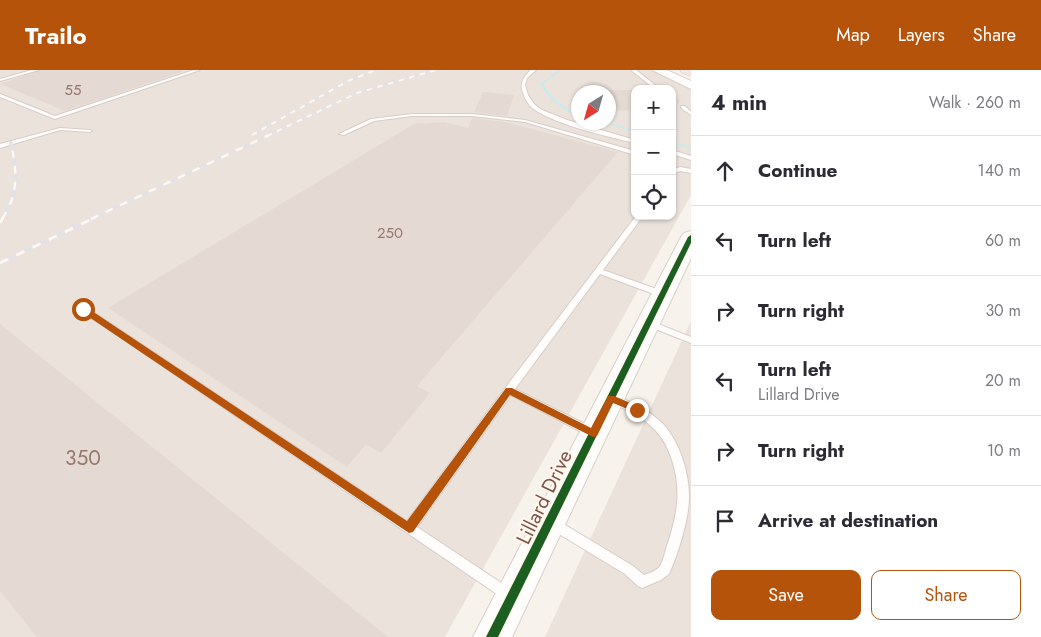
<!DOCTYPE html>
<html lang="en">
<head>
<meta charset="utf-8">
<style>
	body { margin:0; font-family:Jost,sans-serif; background:#f7f7f7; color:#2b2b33 }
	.controls { position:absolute; right:15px; top:15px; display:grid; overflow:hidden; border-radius:10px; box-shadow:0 1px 4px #0004 }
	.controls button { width:45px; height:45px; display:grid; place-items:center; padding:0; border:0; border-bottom:1px solid #e1e1e2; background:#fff; color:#2b2b33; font:25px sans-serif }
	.compass { position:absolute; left:571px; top:15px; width:45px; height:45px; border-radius:50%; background:#fff; box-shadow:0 1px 4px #0004; rotate:217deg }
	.stop { position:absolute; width:15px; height:15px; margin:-11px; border:4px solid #b45309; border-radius:50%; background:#fff }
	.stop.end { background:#b45309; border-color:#fff; box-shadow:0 1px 5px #0008 }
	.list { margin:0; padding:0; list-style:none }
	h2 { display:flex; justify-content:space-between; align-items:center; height:65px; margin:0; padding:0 20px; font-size:21px }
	h2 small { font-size:16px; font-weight:400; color:#7c7c81 }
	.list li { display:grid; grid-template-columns:32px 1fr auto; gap:15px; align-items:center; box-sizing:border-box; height:70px; padding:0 20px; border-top:1px solid #e1e1e2 }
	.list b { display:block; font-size:19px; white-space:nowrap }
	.list p { margin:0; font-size:16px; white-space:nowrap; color:#7c7c81 }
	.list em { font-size:16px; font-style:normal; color:#7c7c81 }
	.actions { display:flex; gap:10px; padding:15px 20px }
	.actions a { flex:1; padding:11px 0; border:1px solid #b45309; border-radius:10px; text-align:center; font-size:18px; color:#b45309 }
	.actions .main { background:#b45309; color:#fff }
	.icon { flex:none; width:28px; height:28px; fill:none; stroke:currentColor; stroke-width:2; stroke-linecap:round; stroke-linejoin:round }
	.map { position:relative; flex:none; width:691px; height:567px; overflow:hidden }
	header { display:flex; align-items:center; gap:30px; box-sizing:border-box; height:70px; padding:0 25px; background:#b45309; color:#fff }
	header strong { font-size:24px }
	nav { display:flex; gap:28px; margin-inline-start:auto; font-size:18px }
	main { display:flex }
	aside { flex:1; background:#fff }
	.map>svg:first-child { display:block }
	.industrial { fill:#ebe2dc; fill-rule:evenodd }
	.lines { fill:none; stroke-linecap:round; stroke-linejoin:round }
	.stream { fill:#cbebeb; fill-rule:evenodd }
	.building { fill:#e5dad3 }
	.lane-casing { stroke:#d7cdc8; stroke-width:2 }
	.secondary-casing { stroke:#d9cfc9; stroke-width:2 }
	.highway-casing { stroke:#dacec9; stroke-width:1 }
	.lane { fill:#fefdfc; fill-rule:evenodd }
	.secondary { fill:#fefdfc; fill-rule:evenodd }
	.highway { fill:#f2e7e4; fill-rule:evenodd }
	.rail-far2-casing { stroke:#e5e2e6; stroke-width:3 }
	.rail-far1-casing { stroke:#e5e2e6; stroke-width:4 }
	.rail-casing { stroke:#e5e2e6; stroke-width:5 }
	.rail-far2 { stroke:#fff6ee; stroke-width:2; stroke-dasharray:5.5; stroke-linecap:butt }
	.rail-far1 { stroke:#fff6ee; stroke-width:2.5; stroke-dasharray:8; stroke-linecap:butt }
	.rail { stroke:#fff6ee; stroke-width:3; stroke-dasharray:9; stroke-linecap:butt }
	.cycleway-casing { stroke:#fff6ee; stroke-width:3 }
	.cycleway { fill:#1b5e20; fill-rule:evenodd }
	.route { fill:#b45309 }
	.labels { text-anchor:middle; stroke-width:4.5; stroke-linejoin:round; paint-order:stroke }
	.far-number-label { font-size:15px; fill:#96786d }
	.street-label { font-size:20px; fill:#7a5548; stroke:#fff6ee }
	.near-number-label { font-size:21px; fill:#96786d }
</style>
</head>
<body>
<header>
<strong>Trailo</strong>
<nav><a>Map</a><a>Layers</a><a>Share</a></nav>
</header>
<main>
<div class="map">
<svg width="691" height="567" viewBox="0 0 691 567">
	<rect width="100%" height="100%" fill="#f8f2ec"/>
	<g class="industrial">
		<path d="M0,0H650L676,10L691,18V125L445,567H0ZM635,19H672V146H635ZM578,22H608V52H578Z"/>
		<path d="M691,251V567H545Z"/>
	</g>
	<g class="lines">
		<g class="stream">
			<path d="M558,0H561L543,14C553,30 562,36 578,43V45C561,40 549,30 540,14Z"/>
			<path d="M608,52L635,60V62L603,52Z"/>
			<path d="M672,71L691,77V79L672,73Z"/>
		</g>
	</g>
	<g class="building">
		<path d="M41,0H181L182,2L65,41L0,14Z"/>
		<path d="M598,20H635V40L621,41L608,29V22H601Z"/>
		<path d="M483,22L514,25L507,46L474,42Z"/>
		<path d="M472,48L505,52L618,82L417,316L430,323L381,383L366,374L347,397L108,238L414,54L444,52L468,58Z"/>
		<path d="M0,254L388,567H37L0,521Z"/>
	</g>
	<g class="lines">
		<g class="lane-casing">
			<g id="lane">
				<path d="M32,0H39L0,11V9Z"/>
				<path d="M194,0H200L55,49L0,27V24L55,46Z"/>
				<path d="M531,0H536L527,8L525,15L528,25L534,34L542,40L567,50L635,70V73C609,67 548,53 530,36C527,32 524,27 523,23C519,13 524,6 531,0Z"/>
				<path d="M631,0H636L660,19H655Z"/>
				<path d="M672,28L678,31L676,32L672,31Z"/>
				<path d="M681,36H685L691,42V45L681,38Z"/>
				<path d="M412,44H472L525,50L635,81V85L525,52L472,46H412L374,51L344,65L339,64L371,49Z"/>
				<path d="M60,58L90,60L92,61L90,62L60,60L0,78V74Z"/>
				<path d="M672,80L691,86V90L672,84Z"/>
				<path d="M680,97L691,99V103L680,101L672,104V100Z"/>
				<path d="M636,146H643L603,200L665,222L666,224L665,226H659L600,204L515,319L595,359L596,362L595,365L591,366L587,365L511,325L417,457L512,520L513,525L512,530L507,531L79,239L80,237H86L407,451L506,317Z"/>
				<path d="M648,250L691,267V273L645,255L644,253Z"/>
				<path d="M613,325C630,331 650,341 663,354C680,372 690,405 689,430C688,452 678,484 669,504L661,510L642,518L638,516L625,504L549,458L547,454L549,450L553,448L557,450L633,496L644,505C649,503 657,501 660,496C664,490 665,480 668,473C677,444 682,421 672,390C669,382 666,373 660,366C648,349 628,340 610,332L608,329L610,326Z"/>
			</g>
		</g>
		<g class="secondary-casing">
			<g id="secondary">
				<path d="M652,0H667L691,11V19Z"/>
				<path d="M691,161V188L512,567H473L681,167L684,163Z"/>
			</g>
		</g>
		<g class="highway-casing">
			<path id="highway" d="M680,0H691V6L682,3Z"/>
		</g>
		<use href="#lane" class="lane"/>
		<use href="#secondary" class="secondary"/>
		<use href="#highway" class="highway"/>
		<g class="rail-far2-casing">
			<g id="rail-far2">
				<path d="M252,65L348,11L376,0"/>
				<path d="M267,66L357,23L436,0"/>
			</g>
		</g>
		<g class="rail-far1-casing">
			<g id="rail-far1">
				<path d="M2,149C19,124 17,102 11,73"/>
				<path d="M91,149L269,65"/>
			</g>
		</g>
		<g class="rail-casing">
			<g id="rail">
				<path d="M0,153L3,148"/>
				<path d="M0,193L94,148"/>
			</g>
		</g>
		<use href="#rail-far2" class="rail-far2"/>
		<use href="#rail-far1" class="rail-far1"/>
		<use href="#rail" class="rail"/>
		<g class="cycleway-casing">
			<path id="cycleway" d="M691,165V173L498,567H486L688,167Z"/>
		</g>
		<use href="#cycleway" class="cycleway"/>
	</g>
	<path class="route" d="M80,237H86L407,451L506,318H512L591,358L608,326H614L640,337L641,340L637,343L613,333L597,366L593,367L510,325L413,462L409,463L80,241Z"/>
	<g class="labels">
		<g class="far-number-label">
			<text x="73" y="25">55</text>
			<text x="390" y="168">250</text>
		</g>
		<g class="street-label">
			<text transform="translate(544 427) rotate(-64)" y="7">Lillard Drive</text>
		</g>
		<g class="near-number-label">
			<text x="83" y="395">350</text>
		</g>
	</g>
</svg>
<div class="controls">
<button>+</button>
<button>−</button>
<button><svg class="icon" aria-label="locate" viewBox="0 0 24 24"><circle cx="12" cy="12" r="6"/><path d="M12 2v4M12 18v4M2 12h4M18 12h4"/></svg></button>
</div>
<svg class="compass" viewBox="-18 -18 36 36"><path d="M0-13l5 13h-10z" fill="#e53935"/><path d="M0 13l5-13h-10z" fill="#7c7c81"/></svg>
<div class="stop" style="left:83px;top:239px"></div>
<div class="stop end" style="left:637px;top:340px"></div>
</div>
<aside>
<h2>4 min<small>Walk · 260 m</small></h2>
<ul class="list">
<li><svg class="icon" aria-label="ahead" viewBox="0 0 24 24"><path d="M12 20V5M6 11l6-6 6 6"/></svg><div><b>Continue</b></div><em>140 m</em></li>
<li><svg class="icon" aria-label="left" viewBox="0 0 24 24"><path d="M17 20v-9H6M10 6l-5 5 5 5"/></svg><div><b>Turn left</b></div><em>60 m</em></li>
<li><svg class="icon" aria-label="right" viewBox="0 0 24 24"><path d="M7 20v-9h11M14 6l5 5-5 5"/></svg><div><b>Turn right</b></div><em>30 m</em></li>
<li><svg class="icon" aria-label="left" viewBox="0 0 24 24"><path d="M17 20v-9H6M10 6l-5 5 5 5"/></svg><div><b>Turn left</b><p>Lillard Drive</p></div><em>20 m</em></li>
<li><svg class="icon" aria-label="right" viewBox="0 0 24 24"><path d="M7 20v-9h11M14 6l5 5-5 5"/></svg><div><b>Turn right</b></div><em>10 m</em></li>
<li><svg class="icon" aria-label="arrive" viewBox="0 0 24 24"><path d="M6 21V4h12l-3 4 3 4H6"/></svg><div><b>Arrive at destination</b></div></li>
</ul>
<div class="actions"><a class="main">Save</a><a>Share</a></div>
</aside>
</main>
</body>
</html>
